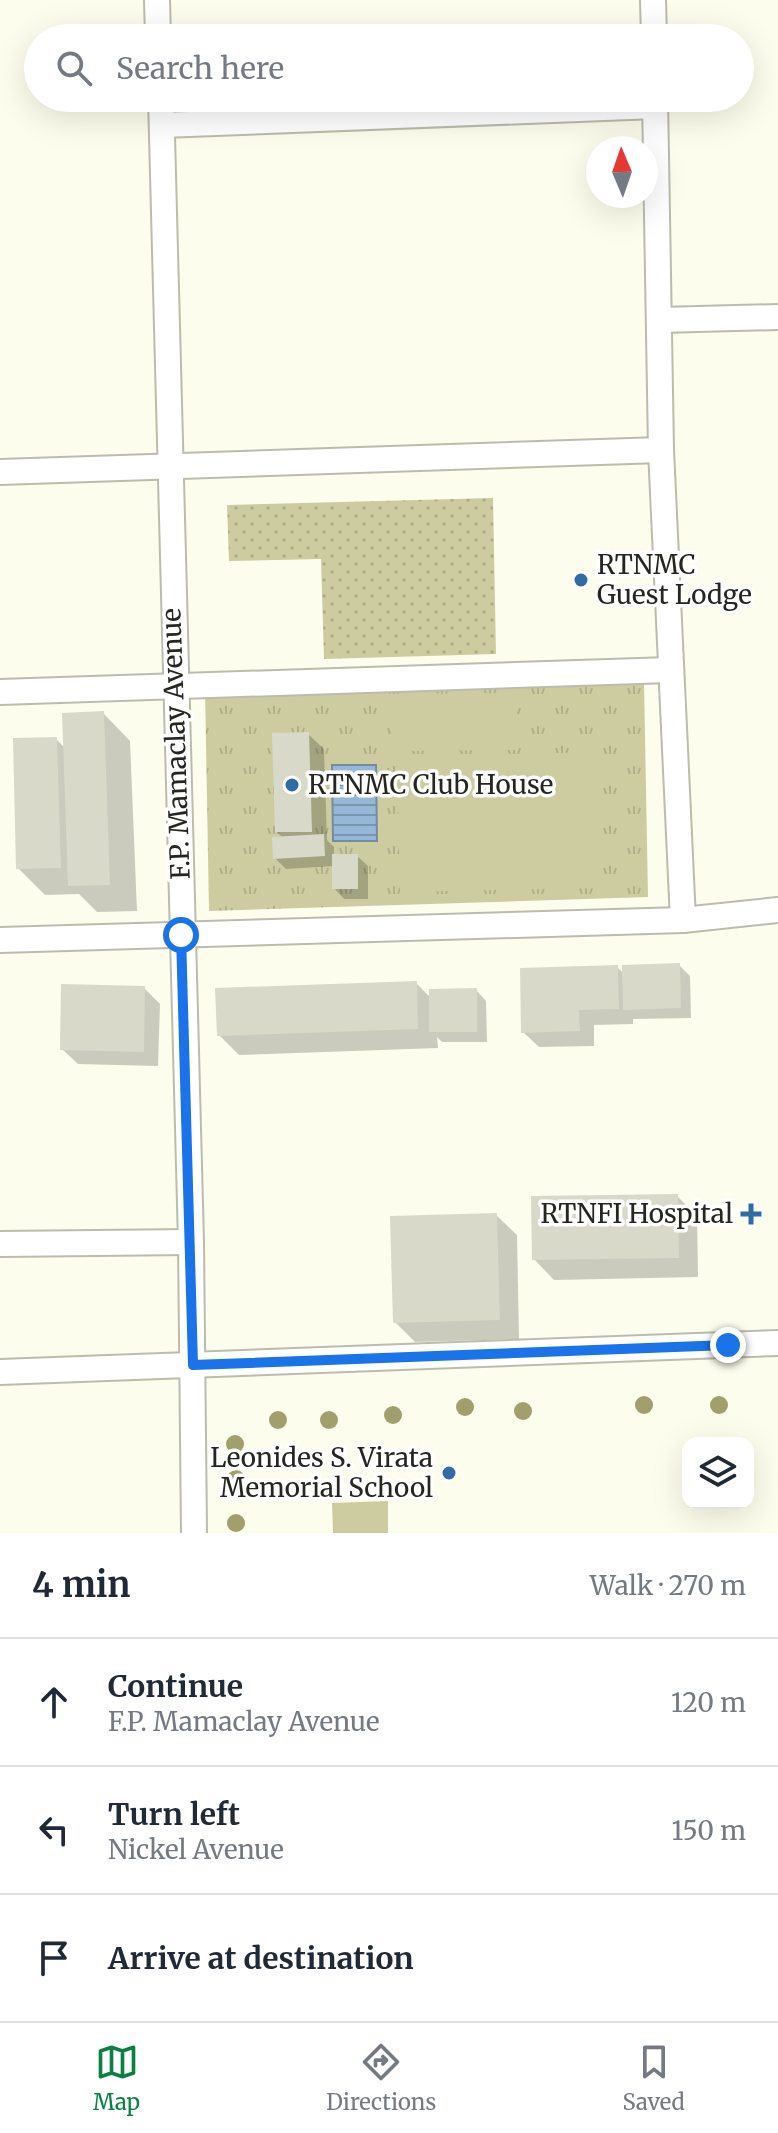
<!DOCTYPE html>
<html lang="en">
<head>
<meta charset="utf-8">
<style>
	body { margin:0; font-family:Merriweather,serif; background:#f6f6f7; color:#1f2937 }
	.controls { position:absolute; right:24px; bottom:24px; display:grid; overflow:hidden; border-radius:16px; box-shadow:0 8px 32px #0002 }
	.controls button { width:72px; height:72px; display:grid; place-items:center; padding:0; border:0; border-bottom:2px solid #e0e1e3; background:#fff; color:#1f2937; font:40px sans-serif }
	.compass { position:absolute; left:586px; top:136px; width:72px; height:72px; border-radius:50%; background:#fff; box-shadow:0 8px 32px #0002; rotate:358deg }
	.stop { position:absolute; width:24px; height:24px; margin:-18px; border:6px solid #1a73e8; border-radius:50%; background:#fff }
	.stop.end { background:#1a73e8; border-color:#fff; box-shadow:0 2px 8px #0008 }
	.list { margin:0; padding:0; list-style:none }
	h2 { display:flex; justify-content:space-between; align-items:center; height:104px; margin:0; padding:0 32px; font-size:34px }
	h2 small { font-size:26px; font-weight:400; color:#747a83 }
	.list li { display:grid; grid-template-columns:52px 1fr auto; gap:24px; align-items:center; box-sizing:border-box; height:128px; padding:0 32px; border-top:2px solid #e0e1e3 }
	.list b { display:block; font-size:30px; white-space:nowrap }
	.list p { margin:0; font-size:26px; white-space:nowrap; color:#747a83 }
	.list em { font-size:26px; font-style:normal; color:#747a83 }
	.icon { flex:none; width:44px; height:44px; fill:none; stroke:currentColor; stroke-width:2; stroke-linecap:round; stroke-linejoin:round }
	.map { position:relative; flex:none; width:778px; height:1533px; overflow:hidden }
	.search { position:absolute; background:#fff; box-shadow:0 8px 32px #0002; left:24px; right:24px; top:24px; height:88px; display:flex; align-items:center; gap:20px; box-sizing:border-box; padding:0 28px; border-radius:44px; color:#747a83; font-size:30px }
	.sheet { height:488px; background:#fff }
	nav { display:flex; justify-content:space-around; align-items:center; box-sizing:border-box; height:112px; border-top:2px solid #e0e1e3; background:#fff; font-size:22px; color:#747a83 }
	nav a { display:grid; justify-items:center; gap:4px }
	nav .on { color:#0b8043 }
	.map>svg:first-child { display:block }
	.grass { fill:url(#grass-dots) }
	.park { fill:url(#park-tufts) }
	.pitch { fill:#cdcca0 }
	.water { fill:url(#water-rules); stroke:#748ca1; stroke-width:2 }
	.shadow { fill:#0003 }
	.building { fill:#d9d9ca }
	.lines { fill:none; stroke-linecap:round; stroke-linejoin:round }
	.minor-casing { stroke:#bcbcad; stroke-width:28 }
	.minor { stroke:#fff; stroke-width:24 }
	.tree { fill:#a19f6c }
	.route { stroke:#1a73e8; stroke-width:10 }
	.poi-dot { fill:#2f6da4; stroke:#fff; stroke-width:3 }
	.labels { text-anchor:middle; stroke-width:7; stroke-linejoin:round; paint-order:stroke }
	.poi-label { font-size:26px; fill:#262620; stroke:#fff; text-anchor:start }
	.street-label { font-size:26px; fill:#262620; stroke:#fff }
</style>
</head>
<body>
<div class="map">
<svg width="778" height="1533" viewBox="0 0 778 1533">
	<defs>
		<pattern id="grass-dots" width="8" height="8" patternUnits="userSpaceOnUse" patternTransform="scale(2)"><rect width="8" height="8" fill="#cdcca0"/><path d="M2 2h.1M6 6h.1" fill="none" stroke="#b0af8a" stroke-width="1.8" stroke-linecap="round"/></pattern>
		<pattern id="park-tufts" width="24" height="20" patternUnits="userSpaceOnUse" patternTransform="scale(2)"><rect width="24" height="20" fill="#cdcca0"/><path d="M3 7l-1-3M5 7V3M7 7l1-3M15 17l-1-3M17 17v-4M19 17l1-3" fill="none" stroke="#b0af8a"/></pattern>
		<pattern id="water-rules" width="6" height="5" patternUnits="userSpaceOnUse" patternTransform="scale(2)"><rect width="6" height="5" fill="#96b7d8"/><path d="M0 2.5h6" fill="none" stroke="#7a95af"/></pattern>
	</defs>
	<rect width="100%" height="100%" fill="#fdfded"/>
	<path class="grass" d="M493,498L496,654L324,659L321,559L229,561L227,505Z"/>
	<path class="park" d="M644,681L648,897L209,911L205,688Z"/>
	<g class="pitch">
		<path d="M516,693V750L393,751V694Z"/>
		<path d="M600,752L602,888L400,892L397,757Z"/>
		<path d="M388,1501V1533H333L332,1503Z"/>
	</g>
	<path class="water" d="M332,765H376L377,841H333Z"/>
	<g class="shadow">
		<path d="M103,713L130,741L137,911L97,912L79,894L45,895L18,868L56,739L65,748Z"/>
		<path d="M308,734L324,749L327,840L334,847V856H357L368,866V899H344L334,888V866L286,869L275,858L284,839L277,832Z"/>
		<path d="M679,965L690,976L691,1018L633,1019V1024L594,1025V1046L539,1047L523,1032L617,967L624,974Z"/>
		<path d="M416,983L431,998L476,990L486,1001L487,1042H442L437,1037L438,1048L239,1055L219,1035Z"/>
		<path d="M144,988L160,1004L158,1066L78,1064L62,1049Z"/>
		<path d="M677,1196L697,1216L698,1277L554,1280L534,1259Z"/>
		<path d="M496,1215L517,1235L519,1339L415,1342L395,1322Z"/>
	</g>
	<g class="building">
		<path d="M104,711L110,885L68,886L62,713Z"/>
		<path d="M309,732L312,832H275L272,733Z"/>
		<path d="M57,737L61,868L16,869L13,738Z"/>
		<path d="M324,834L325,856L273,859L272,837Z"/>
		<rect x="332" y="854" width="26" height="35"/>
		<path d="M680,963L681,1008L623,1010L622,965Z"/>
		<path d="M618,965L619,1009L579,1010L580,1031L521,1033L520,968Z"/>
		<path d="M417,981L418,1029L217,1036L215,988Z"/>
		<path d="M61,984L145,986L144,1052L60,1050Z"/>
		<path d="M477,988V1032H429V989Z"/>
		<path d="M678,1194L679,1258L532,1260L531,1196Z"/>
		<path d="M497,1213L500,1320L393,1323L390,1216Z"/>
	</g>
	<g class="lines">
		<g class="minor-casing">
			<g id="minor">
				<path d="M157,0L158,38"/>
				<path d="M653,0L654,38"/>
				<path d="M161,98L191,1242L194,1533"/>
				<path d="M655,98L661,450L683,920"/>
				<path d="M162,125L656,106"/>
				<path d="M660,320L778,317"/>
				<path d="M0,472L661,450"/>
				<path d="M0,692L670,670"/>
				<path d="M0,940L683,920L778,910"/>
				<path d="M0,1244L191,1242"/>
				<path d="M0,1372L778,1343"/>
			</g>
		</g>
		<use href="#minor" class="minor"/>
	</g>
	<g class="tree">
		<circle cx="644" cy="1405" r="9"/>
		<circle cx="719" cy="1405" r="9"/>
		<circle cx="465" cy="1407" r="9"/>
		<circle cx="523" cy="1411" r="9"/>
		<circle cx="393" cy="1415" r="9"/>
		<circle cx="278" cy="1420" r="9"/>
		<circle cx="329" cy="1420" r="9"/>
		<circle cx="235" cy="1444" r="9"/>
		<circle cx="236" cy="1479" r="9"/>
		<circle cx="236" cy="1523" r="9"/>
	</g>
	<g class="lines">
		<path class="route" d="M181,935L193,1365L728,1345"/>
	</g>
	<g class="poi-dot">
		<circle cx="581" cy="580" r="8"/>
		<circle cx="292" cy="785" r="8"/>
		<path d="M747 1202h8v8h8v8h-8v8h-8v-8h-8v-8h8z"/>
		<circle cx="449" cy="1473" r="8"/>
	</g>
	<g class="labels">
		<g class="poi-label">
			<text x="597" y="574">RTNMC<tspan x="597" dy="30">Guest Lodge</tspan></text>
			<text x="308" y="794">RTNMC Club House</text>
			<text x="733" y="1223" text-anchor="end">RTNFI Hospital</text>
			<text x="433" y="1467" text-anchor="end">Leonides S. Virata<tspan x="433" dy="30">Memorial School</tspan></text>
		</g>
		<g class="street-label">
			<text transform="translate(176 744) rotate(-92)" y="9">F.P. Mamaclay Avenue</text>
		</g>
	</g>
</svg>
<div class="controls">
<button><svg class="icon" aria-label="layers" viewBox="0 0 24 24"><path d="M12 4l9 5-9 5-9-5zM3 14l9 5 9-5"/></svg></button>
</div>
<svg class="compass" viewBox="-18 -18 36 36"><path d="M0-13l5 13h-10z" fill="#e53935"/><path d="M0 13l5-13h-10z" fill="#747a83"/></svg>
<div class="stop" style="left:181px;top:935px"></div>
<div class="stop end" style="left:728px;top:1345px"></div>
<div class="search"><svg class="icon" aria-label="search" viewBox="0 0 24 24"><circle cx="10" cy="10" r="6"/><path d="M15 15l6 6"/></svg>Search here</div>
</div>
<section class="sheet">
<h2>4 min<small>Walk · 270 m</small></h2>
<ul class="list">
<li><svg class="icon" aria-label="ahead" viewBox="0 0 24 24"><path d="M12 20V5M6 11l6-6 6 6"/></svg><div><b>Continue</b><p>F.P. Mamaclay Avenue</p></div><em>120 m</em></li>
<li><svg class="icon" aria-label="left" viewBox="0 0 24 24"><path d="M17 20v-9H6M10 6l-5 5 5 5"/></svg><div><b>Turn left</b><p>Nickel Avenue</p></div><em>150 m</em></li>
<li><svg class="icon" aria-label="arrive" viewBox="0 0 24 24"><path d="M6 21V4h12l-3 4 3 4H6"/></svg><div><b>Arrive at destination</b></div></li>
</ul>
</section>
<nav>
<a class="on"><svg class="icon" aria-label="map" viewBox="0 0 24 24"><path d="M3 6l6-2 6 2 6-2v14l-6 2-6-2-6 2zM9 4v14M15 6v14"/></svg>Map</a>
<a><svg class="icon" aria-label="directions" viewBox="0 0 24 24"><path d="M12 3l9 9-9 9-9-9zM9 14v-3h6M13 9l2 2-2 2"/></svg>Directions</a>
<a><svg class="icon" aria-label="saved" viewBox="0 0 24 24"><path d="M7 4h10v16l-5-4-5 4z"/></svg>Saved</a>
</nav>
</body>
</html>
